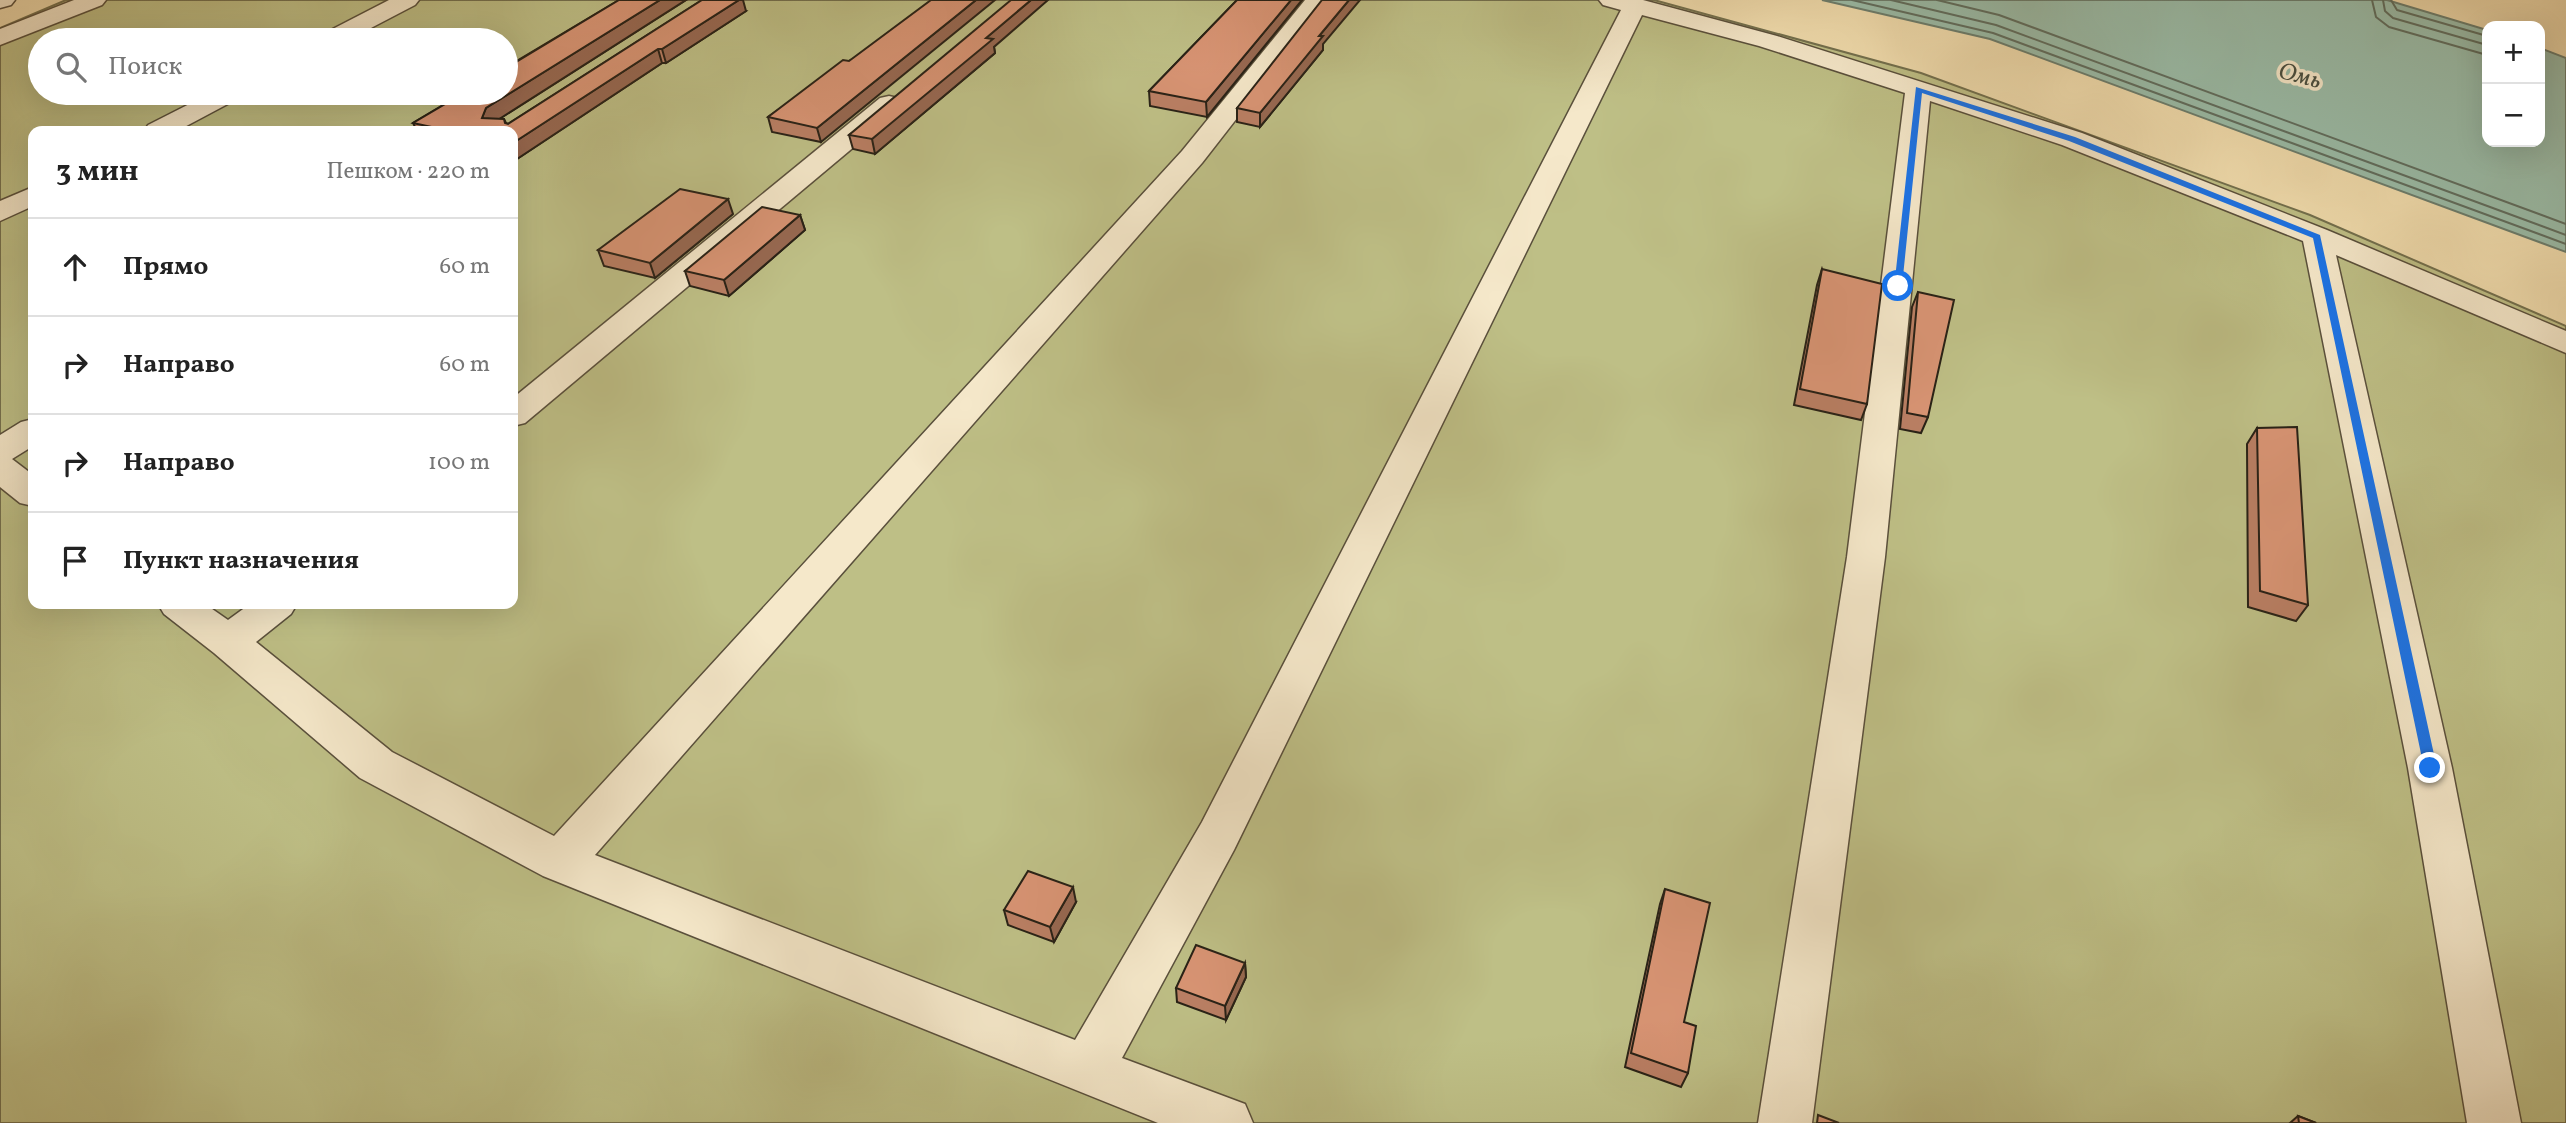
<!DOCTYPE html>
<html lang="ru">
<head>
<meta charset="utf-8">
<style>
	body { margin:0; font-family:Vollkorn,serif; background:#f2f2f2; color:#222 }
	.controls { position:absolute; right:21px; top:21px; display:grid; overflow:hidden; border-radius:14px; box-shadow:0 7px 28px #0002 }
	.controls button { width:63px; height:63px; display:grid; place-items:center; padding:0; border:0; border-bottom:2px solid #e0e0e0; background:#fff; color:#222; font:35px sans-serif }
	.stop { position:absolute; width:21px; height:21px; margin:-16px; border:5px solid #1a73e8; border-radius:50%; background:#fff }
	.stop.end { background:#1a73e8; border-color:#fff; box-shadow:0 2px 7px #0008 }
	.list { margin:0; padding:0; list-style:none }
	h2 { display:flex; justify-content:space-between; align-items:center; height:91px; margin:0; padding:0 28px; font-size:30px }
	h2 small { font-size:23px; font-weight:400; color:#767676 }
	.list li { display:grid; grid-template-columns:46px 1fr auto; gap:21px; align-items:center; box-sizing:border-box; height:98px; padding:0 28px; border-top:2px solid #e0e0e0 }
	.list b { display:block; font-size:26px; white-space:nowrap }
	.list em { font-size:23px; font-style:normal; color:#767676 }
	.icon { flex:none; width:38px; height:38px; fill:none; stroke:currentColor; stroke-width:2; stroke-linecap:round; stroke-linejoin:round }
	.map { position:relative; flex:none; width:2566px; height:1123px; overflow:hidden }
	.search { position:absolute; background:#fff; box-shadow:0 7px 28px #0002; left:28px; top:28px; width:490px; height:77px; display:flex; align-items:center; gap:18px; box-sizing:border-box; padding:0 24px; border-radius:38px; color:#767676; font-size:26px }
	.panel { position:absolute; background:#fff; box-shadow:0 7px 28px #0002; left:28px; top:126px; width:490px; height:483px; border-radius:14px }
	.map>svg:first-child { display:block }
	.green { fill:#bebf86; stroke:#73704e; stroke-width:2; fill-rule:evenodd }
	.water { fill:#9abca8; stroke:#6c7e6e; stroke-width:2 }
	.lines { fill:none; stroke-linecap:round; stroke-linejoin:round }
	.shore { stroke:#616e5f; stroke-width:2 }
	.minor-casing { stroke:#5a503c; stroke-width:3 }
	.minor { fill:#f5e8ca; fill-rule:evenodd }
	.wall { fill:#ba7f64; stroke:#282116; stroke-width:2 }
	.shaded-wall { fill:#976851; stroke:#282116; stroke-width:2 }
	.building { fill:#d89474; stroke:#282116; stroke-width:2 }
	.route { fill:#1a73e8 }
	.labels { text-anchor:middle; stroke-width:7; stroke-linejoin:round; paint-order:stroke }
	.far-water-label { font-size:24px; font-style:italic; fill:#4a5042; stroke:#f5e8ca }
</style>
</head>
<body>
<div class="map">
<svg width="2566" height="1123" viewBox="0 0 2566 1123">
	<rect width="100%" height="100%" fill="#f0dcad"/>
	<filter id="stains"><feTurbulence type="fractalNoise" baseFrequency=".00286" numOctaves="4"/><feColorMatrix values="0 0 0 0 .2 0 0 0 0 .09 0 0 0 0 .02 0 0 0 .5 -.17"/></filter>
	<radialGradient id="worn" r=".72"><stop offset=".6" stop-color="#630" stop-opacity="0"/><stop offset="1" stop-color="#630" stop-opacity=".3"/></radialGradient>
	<path class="green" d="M66,0H1654L1921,73L2310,215L2566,326V1123H0V28ZM40,40H506V93H40ZM33,131H513V604H33Z"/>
	<path class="water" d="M1822,0H2387L2487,30V142H2540V48L2566,58V252L1990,39Z"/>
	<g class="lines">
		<g class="shore">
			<path d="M1852,0L1993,33L2566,244"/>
			<path d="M1891,0L1996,25L2566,235"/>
			<path d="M1937,0L1999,15L2566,224"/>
			<path d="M2372,0L2376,17L2389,27L2487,55"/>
			<path d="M2383,0L2385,11L2393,18L2487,45"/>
			<path d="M2391,0L2397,10L2487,36"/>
		</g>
		<g class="minor-casing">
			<g id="minor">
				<path d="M0,0H15L11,5L0,8Z"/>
				<path d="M74,0H106L102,5L0,45V29Z"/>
				<path d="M389,0H419L415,5L348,40H318L321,35Z"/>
				<path d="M1305,0H1329L1202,163L595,855L1075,1040L1202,822L1621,10L1603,5L1599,0H1643L1777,36L2082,133L2327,230L2566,331V353L2336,255L2452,768L2521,1123H2467L2408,768L2303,241L2062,145L1930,101L1885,557L1812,1123H1758L1847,557L1905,93L1759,46L1642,15L1234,850L1122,1058L1245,1104L1253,1123H1158L543,876L360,778L214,653L164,614L158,604H205L228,620L250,604H297L291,614L256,642L392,752L554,836L1182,151Z"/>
				<path d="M211,93H243L239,98L177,131H144L148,125Z"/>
				<path d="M889,96L898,98L902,104L898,110L525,423L513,426V398L880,98Z"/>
				<path d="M33,187V206L0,221V201Z"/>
				<path d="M33,419V446L12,459L33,475V506L20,503L0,487V435L21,422Z"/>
			</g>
		</g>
		<use href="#minor" class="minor"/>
	</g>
	<g class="wall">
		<path d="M619,0H686L499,119H504L506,123L508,124L702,0L746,11L666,63H662L517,159L513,158V131H417L413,123Z"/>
		<path d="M1237,0H1302L1207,117L1150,106L1149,91Z"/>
		<path d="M1323,44V50L1260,127L1237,122V108Z"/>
		<path d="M994,47L995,53L875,154L853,149L849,135Z"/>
		<path d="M849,61L821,142L772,132L768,117Z"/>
		<path d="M733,214L655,278L604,266L598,250Z"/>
		<path d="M800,215L805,230L729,296L690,286L685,271Z"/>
		<path d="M1822,269L1867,404L1861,420L1794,405L1817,285Z"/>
		<path d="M1918,292L1928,417L1921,433L1900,429L1912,307Z"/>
		<path d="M2257,428L2308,605L2296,621L2248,607L2247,444Z"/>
		<path d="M1665,889L1684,1022L1688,1073L1681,1087L1625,1067L1660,904Z"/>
		<path d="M1076,902L1054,942L1008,925L1004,910Z"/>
		<path d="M1245,963L1246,977L1226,1020L1177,1002L1176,988Z"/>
		<path d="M2298,1116L2316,1123H2290Z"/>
	</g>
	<g class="shaded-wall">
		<path d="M660,0H686L493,123L482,118L486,108Z"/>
		<path d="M739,0H743L746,11L666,63L662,49Z"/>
		<path d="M976,0H995L821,142L817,128Z"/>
		<path d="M1031,0H1048L994,47L995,53L875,154L872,139L986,38Z"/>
		<path d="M1291,0H1302L1207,117L1206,102Z"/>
		<path d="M1349,0H1360L1323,44V50L1260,127V113L1319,36Z"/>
		<path d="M658,49L662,63L517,159L513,149V143Z"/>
		<path d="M728,199L733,214L655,278L650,263Z"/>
		<path d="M800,215L805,230L729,296L724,280Z"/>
		<path d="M1073,887L1076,902L1054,942L1050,927Z"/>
		<path d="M1245,963L1246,977L1226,1020L1225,1006Z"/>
	</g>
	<g class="building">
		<path d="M619,0H660L486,108L482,118L504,119L505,123L508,124L702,0H739L662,49H658L513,143V131H450L413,123L464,93H506V68Z"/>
		<path d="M931,0H976L817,128L768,117L843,60L849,61Z"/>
		<path d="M1011,0H1031L986,38L993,39L872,139L849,135Z"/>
		<path d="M1237,0H1291L1206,102L1149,91Z"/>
		<path d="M1322,0H1349L1319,36H1323L1260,113L1237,108Z"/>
		<path d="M680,189L728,199L650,263L598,250Z"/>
		<path d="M762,207L800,215L724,280L685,271Z"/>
		<path d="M1822,269L1882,284L1867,404L1800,389Z"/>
		<path d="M1918,292L1954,300L1928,417L1907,413Z"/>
		<path d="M2297,427L2308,605L2260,591L2257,428Z"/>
		<path d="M1028,871L1073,887L1050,927L1004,910Z"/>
		<path d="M1665,889L1710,903L1684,1022L1696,1026L1688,1073L1631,1053Z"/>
		<path d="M1196,945L1245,963L1225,1006L1176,988Z"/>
		<path d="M1818,1115L1839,1123H1817Z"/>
		<path d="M2298,1116L2316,1123H2299Z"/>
	</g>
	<path class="route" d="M1916,87L2075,137L2320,235L2437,768L2435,772L2430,773L2424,768L2313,238L2069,141L1922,93L1902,286L1894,288Z"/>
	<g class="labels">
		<g class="far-water-label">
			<text transform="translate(2300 75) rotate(15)" y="8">Омь</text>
		</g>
	</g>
	<rect width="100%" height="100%" filter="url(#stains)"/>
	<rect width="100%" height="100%" fill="url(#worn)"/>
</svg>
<div class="controls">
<button>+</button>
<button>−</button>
</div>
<div class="stop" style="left:1898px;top:286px"></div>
<div class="stop end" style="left:2430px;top:768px"></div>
<div class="search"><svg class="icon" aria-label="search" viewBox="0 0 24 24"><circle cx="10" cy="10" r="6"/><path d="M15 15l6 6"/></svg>Поиск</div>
<section class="panel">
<h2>3 мин<small>Пешком · 220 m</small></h2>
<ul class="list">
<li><svg class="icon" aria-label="ahead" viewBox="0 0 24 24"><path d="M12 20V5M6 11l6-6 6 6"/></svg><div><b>Прямо</b></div><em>60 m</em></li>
<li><svg class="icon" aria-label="right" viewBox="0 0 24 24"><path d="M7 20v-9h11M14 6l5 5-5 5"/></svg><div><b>Направо</b></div><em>60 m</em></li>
<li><svg class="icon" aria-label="right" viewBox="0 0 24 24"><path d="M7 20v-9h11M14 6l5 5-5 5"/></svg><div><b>Направо</b></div><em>100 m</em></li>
<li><svg class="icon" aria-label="arrive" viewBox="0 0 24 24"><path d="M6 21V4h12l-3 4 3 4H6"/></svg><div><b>Пункт назначения</b></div></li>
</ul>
</section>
</div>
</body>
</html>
